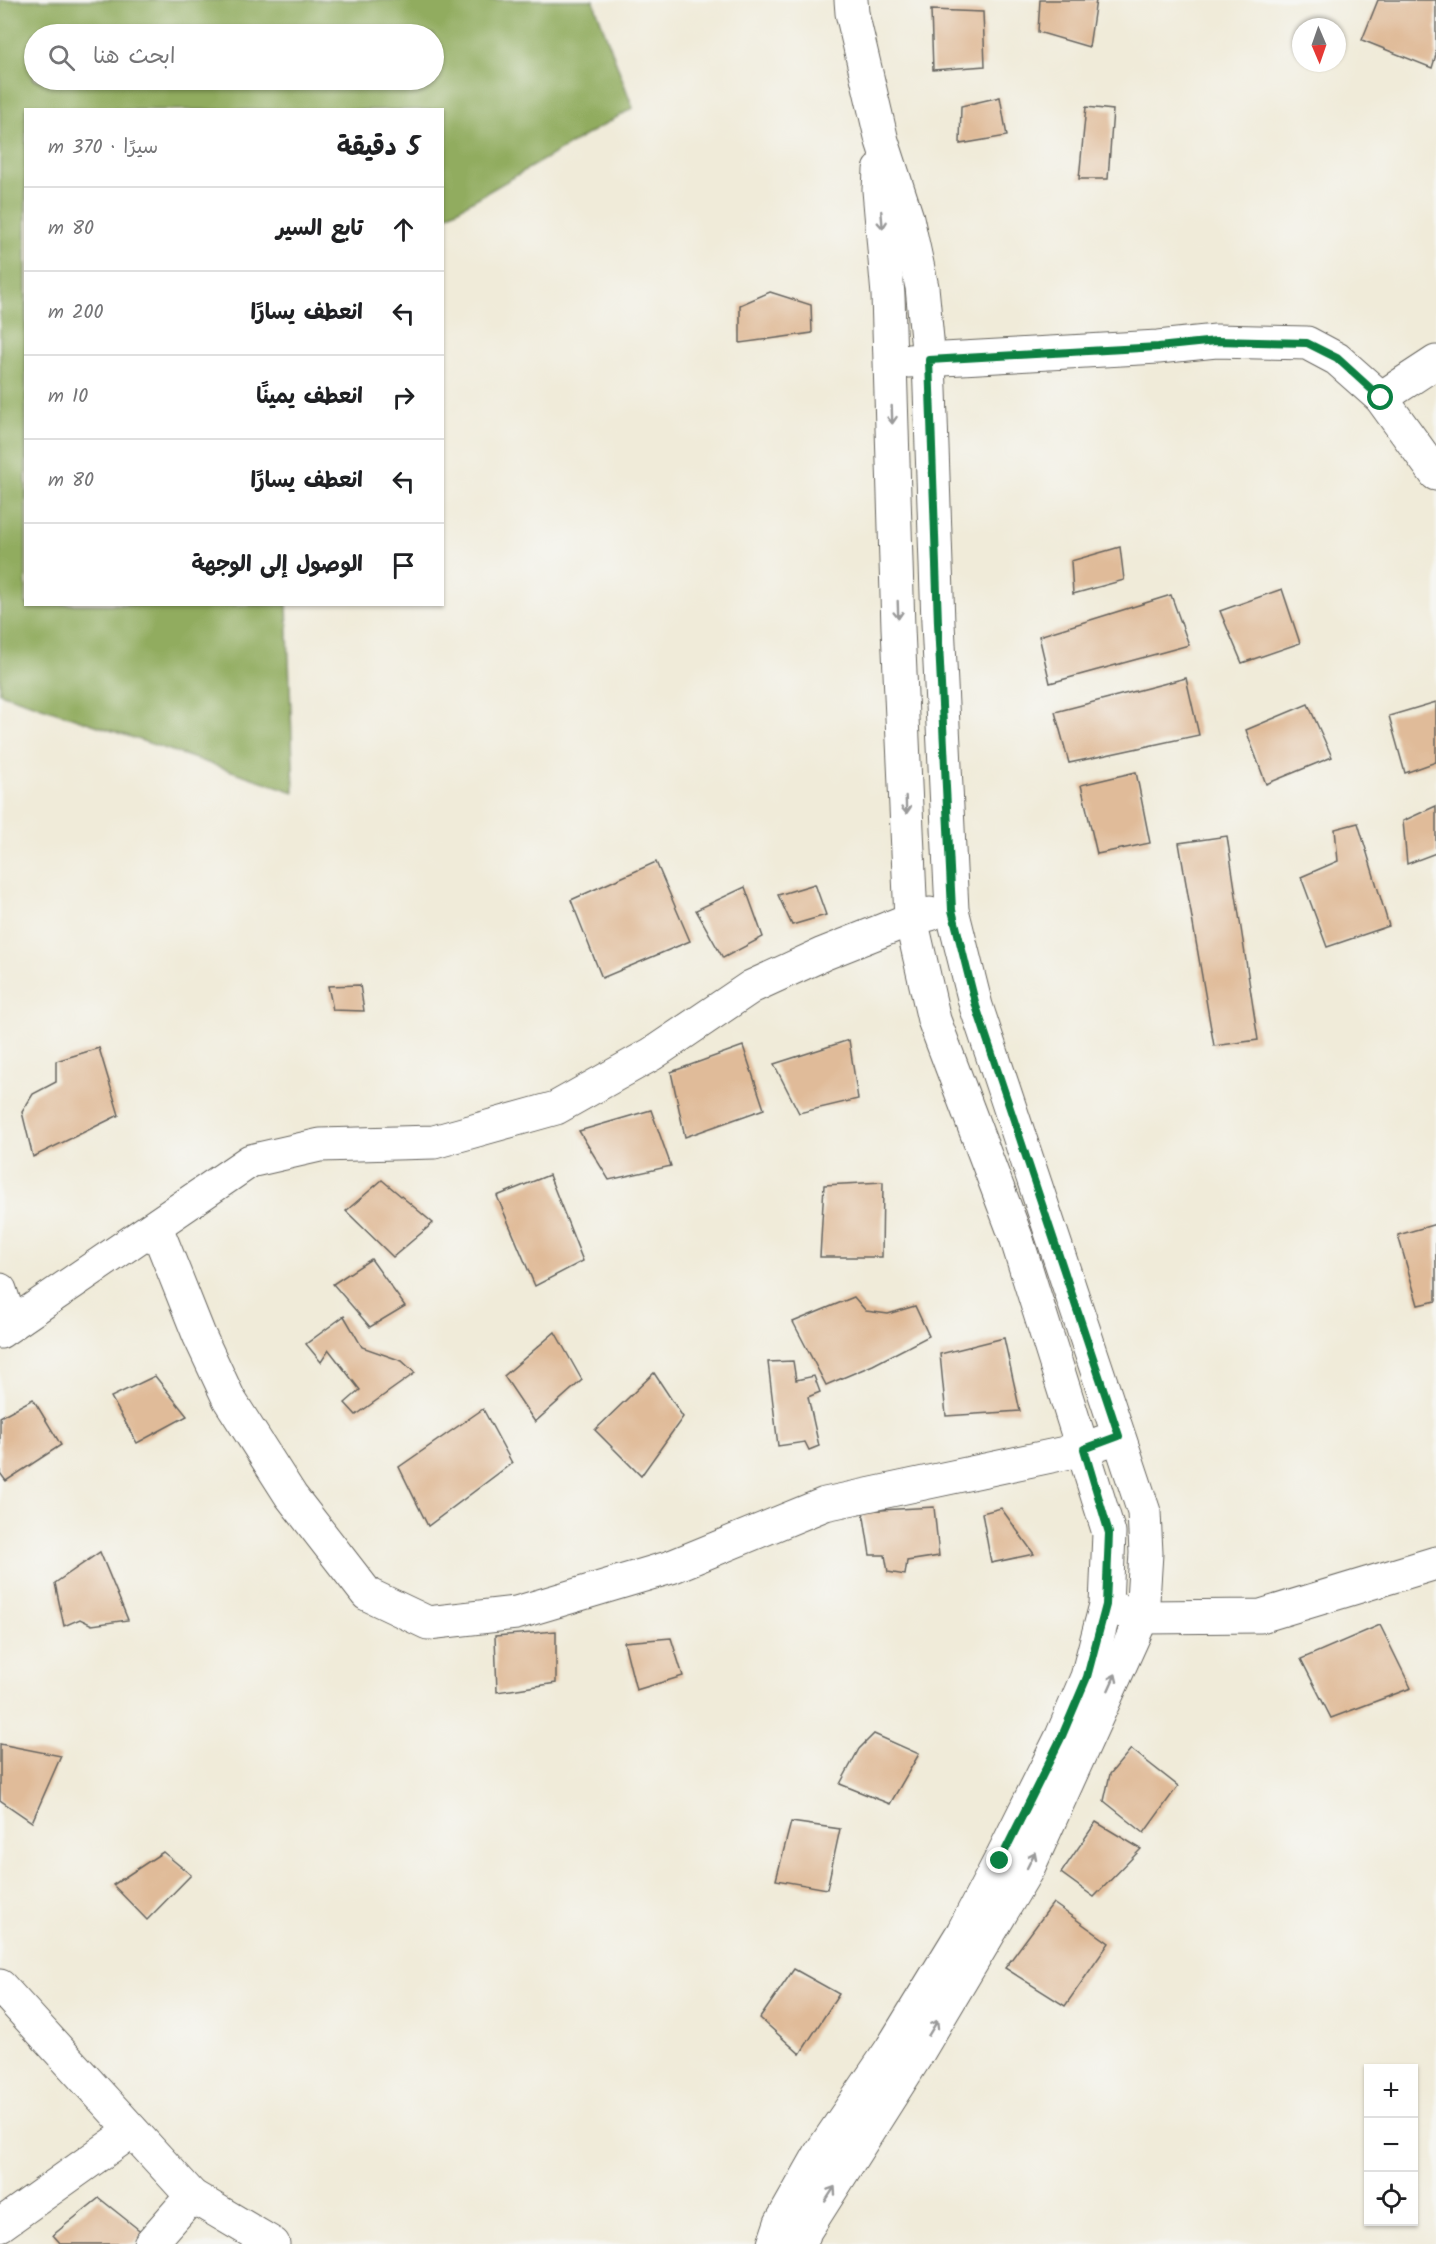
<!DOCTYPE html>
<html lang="ar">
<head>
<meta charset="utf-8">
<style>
	body { margin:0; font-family:Kalam,"Playpen Sans Arabic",sans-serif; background:#f2f2f2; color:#202124; direction:rtl }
	.controls { position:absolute; right:18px; bottom:18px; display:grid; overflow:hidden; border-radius:0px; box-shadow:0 2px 4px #0004 }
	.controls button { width:54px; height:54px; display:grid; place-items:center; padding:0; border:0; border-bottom:2px solid #e0e0e0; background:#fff; color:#202124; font:30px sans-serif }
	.compass { position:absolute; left:1292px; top:18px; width:54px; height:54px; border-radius:50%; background:#fff; box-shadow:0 2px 4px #0004; rotate:178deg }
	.stop { position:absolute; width:18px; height:18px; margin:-14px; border:4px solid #0b8043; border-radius:50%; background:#fff }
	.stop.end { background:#0b8043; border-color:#fff; box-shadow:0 2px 6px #0008 }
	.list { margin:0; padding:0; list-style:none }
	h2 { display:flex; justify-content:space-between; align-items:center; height:78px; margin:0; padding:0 24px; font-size:26px }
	h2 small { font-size:20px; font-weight:400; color:#757577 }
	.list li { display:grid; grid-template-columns:39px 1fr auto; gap:18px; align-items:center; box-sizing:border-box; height:84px; padding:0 24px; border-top:2px solid #e0e0e0 }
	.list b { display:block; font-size:22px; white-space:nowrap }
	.list em { font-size:20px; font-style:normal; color:#757577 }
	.icon { flex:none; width:33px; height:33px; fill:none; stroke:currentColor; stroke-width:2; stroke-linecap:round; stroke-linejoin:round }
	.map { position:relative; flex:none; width:1436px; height:2244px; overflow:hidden; direction:ltr }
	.search { position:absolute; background:#fff; box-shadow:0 2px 4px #0004; left:24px; top:24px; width:420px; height:66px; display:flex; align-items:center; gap:15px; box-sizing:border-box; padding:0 21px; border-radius:33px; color:#757577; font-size:22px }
	.panel { position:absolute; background:#fff; box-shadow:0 2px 4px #0004; left:24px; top:108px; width:420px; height:498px; border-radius:0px; direction:rtl }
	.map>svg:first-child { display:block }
	.forest { fill:#91ac5e; stroke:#56643d; stroke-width:1.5; fill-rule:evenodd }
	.building { fill:#e0bb99 }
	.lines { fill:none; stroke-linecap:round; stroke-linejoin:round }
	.minor-casing { stroke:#66645e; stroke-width:35 }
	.minor { stroke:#fff; stroke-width:33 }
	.oneway { stroke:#999 }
	.route { stroke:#0b8043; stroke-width:8 }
</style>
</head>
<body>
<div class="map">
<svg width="1436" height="2244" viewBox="0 0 1436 2244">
	<rect width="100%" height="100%" fill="#f6f6f2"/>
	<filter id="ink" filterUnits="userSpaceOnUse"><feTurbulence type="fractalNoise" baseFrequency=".0167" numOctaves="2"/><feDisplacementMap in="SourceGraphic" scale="12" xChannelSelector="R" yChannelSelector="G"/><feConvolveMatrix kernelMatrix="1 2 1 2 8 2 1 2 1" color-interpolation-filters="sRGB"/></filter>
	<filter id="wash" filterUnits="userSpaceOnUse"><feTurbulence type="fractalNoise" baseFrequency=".008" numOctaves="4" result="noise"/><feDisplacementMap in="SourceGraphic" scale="24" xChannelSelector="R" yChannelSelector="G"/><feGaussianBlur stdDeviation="1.35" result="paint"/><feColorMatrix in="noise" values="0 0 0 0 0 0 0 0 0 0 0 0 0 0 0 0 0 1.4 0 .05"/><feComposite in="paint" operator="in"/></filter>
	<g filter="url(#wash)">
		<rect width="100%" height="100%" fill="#f0ebd9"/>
		<path class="forest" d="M0,0H593L633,108L443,218L442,110H26V604L287,605L294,792L0,693ZM34,34H434V80H34Z"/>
		<g id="blocks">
			<g class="building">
				<path d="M1040,0H1096L1089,47L1038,32Z"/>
				<path d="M1378,0H1436V55L1432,68L1362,40Z"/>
				<path d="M931,10L983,12L985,66L933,70Z"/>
				<path d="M1000,97L1007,136L960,144L961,106Z"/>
				<path d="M1086,107L1113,110L1108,179H1079Z"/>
				<path d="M770,292L811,305L812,333L740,343V305Z"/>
				<path d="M1120,547L1124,580L1073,594L1071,561Z"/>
				<path d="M1282,589L1300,643L1242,663L1220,611Z"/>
				<path d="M1171,595L1189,645L1050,683L1039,636Z"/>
				<path d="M1186,678L1199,735L1069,763L1055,712Z"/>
				<path d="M1436,702V762L1405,773L1389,716Z"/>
				<path d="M1308,704L1332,757L1266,784L1246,730Z"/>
				<path d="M1136,772L1150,843L1097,854L1081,785Z"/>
				<path d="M1436,806V853L1407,864L1403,821Z"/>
				<path d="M1358,823L1389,926L1327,947L1301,877L1338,861L1335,829Z"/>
				<path d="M1227,836L1258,1040L1214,1046L1179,843Z"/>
				<path d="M656,862L690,941L602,978L571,900Z"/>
				<path d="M815,884L826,915L792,925L778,895Z"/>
				<path d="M745,887L763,937L723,958L696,910Z"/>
				<path d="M360,985L364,1011L333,1010L328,986Z"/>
				<path d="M849,1040L858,1099L799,1113L774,1064Z"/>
				<path d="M743,1046L764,1109L685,1137L671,1072Z"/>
				<path d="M99,1048L119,1115L33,1157L22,1112L33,1094L56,1082V1061Z"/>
				<path d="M651,1110L671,1166L609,1180L579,1131Z"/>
				<path d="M549,1175L583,1261L535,1286L497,1196Z"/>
				<path d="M382,1180L433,1223L393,1257L346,1211Z"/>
				<path d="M883,1182L882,1257H820L824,1185Z"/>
				<path d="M1436,1224V1301L1418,1305L1398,1235Z"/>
				<path d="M371,1259L405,1306L370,1327L333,1284Z"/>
				<path d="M854,1297L866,1311L888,1314L915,1306L929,1336L873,1365L826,1385L793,1322Z"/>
				<path d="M344,1316L362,1347L402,1361L415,1373L356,1415L345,1403L360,1390L329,1350L321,1362L306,1344Z"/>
				<path d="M555,1332L582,1380L535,1422L504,1376Z"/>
				<path d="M1004,1338L1020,1411L946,1416L940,1354Z"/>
				<path d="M793,1361L796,1380L814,1376L820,1392L808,1397L819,1446L809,1450L805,1442L778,1446L768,1362Z"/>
				<path d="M654,1373L683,1417L641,1476L595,1430Z"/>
				<path d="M155,1376L187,1416L137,1443L111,1397Z"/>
				<path d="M33,1399L61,1445L6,1481L0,1473V1417Z"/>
				<path d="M483,1409L512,1463L428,1526L399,1467Z"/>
				<path d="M934,1507L939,1556L907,1561L905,1575L888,1572L885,1555H870L863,1511Z"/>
				<path d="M1001,1508L1034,1554L991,1563L982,1513Z"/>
				<path d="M100,1552L128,1620L92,1625L80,1619L64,1626L55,1583Z"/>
				<path d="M1380,1625L1411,1688L1331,1718L1301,1659Z"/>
				<path d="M556,1631V1683L497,1692L495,1636Z"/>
				<path d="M671,1638L683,1676L636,1690L624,1642Z"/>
				<path d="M874,1734L919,1754L890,1804L840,1784L859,1749Z"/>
				<path d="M0,1744L61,1756L32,1822L0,1800Z"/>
				<path d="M1131,1749L1178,1786L1144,1833L1104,1801L1110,1774Z"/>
				<path d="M791,1822L840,1829L827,1889L776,1880Z"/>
				<path d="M1096,1822L1141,1849L1094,1897L1061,1873Z"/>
				<path d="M163,1852L191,1875L147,1920L113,1885Z"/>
				<path d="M1053,1903L1109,1943L1065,2006L1005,1968Z"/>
				<path d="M794,1969L839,1994L800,2054L760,2018Z"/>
				<path d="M99,2198L143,2233L134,2244H61L53,2235Z"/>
			</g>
		</g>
	</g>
	<g filter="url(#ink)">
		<use href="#blocks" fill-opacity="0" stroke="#66645e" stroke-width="1.5"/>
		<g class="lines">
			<g class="minor-casing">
				<g id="minor">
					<path d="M908,361L1158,347L1216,341L1307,343L1337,359L1381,398L1436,474"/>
					<path d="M1381,398L1436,362"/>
					<path d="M156,1227L199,1335L229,1399L291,1496L367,1594L428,1623L516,1613L671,1567L825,1504L1084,1449L1103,1442"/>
					<path d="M0,1290L11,1324"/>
					<path d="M0,1332L250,1161L320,1145L434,1142L556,1108L652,1054L751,987L823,954L911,919L930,914"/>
					<path d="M1122,1611L1142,1617L1261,1616L1436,1563"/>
					<path d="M0,1986L192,2196L273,2244"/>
					<path d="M0,2225L132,2131"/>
					<path d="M150,2244L192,2196"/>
					<path d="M774,2244L781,2223L820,2154L892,2048L963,1932L1000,1861L1062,1736L1087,1677L1106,1605L1109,1533L1016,1237L934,1020L911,919L898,628L888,295L879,190L880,170"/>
					<path d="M801,2244L805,2231L916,2056L1029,1866L1142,1617L1146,1553L1144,1512L976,1006L952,910L938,623L929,360L922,287L907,218L882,141L852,13L851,0"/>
				</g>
			</g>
			<use href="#minor" class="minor"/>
		</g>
		<defs><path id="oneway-shaft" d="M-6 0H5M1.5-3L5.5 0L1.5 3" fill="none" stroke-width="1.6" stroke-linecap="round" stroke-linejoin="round" transform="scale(1.5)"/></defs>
		<g class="oneway">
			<use href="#oneway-shaft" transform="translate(882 220) rotate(85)"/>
			<use href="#oneway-shaft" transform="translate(892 415) rotate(88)"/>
			<use href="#oneway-shaft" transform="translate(898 610) rotate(88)"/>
			<use href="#oneway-shaft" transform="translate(906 805) rotate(88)"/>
			<use href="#oneway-shaft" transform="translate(1112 1682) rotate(-66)"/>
			<use href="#oneway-shaft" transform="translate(1031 1860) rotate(-64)"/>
			<use href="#oneway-shaft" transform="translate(933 2028) rotate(-59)"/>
			<use href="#oneway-shaft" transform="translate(830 2194) rotate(-57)"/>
		</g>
	</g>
	<g class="lines" filter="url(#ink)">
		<path class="route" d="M1000,1861L1062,1736L1087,1677L1106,1605L1109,1533L1084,1449L1119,1436L976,1006L952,910L938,623L929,360L1158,347L1216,341L1307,343L1337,358L1381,398"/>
	</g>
</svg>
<div class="controls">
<button>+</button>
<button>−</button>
<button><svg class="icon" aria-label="locate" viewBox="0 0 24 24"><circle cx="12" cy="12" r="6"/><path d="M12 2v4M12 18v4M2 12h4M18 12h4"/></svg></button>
</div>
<svg class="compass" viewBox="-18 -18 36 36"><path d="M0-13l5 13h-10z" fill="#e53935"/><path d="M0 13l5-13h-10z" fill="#757577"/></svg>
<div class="stop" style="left:1381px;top:398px"></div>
<div class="stop end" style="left:1000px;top:1861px"></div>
<div class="search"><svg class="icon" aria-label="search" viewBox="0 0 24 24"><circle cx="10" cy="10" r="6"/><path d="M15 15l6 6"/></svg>ابحث هنا</div>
<section class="panel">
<h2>5 دقيقة<small>سيرًا · 370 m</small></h2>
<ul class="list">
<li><svg class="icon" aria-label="ahead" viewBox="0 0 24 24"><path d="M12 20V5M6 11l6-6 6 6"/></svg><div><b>تابع السير</b></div><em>80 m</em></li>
<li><svg class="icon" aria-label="left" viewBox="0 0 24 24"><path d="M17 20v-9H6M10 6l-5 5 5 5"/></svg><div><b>انعطف يسارًا</b></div><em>200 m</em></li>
<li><svg class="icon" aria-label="right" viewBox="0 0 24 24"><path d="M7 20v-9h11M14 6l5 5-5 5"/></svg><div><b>انعطف يمينًا</b></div><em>10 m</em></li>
<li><svg class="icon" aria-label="left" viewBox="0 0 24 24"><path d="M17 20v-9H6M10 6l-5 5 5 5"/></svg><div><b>انعطف يسارًا</b></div><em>80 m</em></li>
<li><svg class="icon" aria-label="arrive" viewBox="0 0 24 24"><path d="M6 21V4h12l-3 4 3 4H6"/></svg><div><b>الوصول إلى الوجهة</b></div></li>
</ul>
</section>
</div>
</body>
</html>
